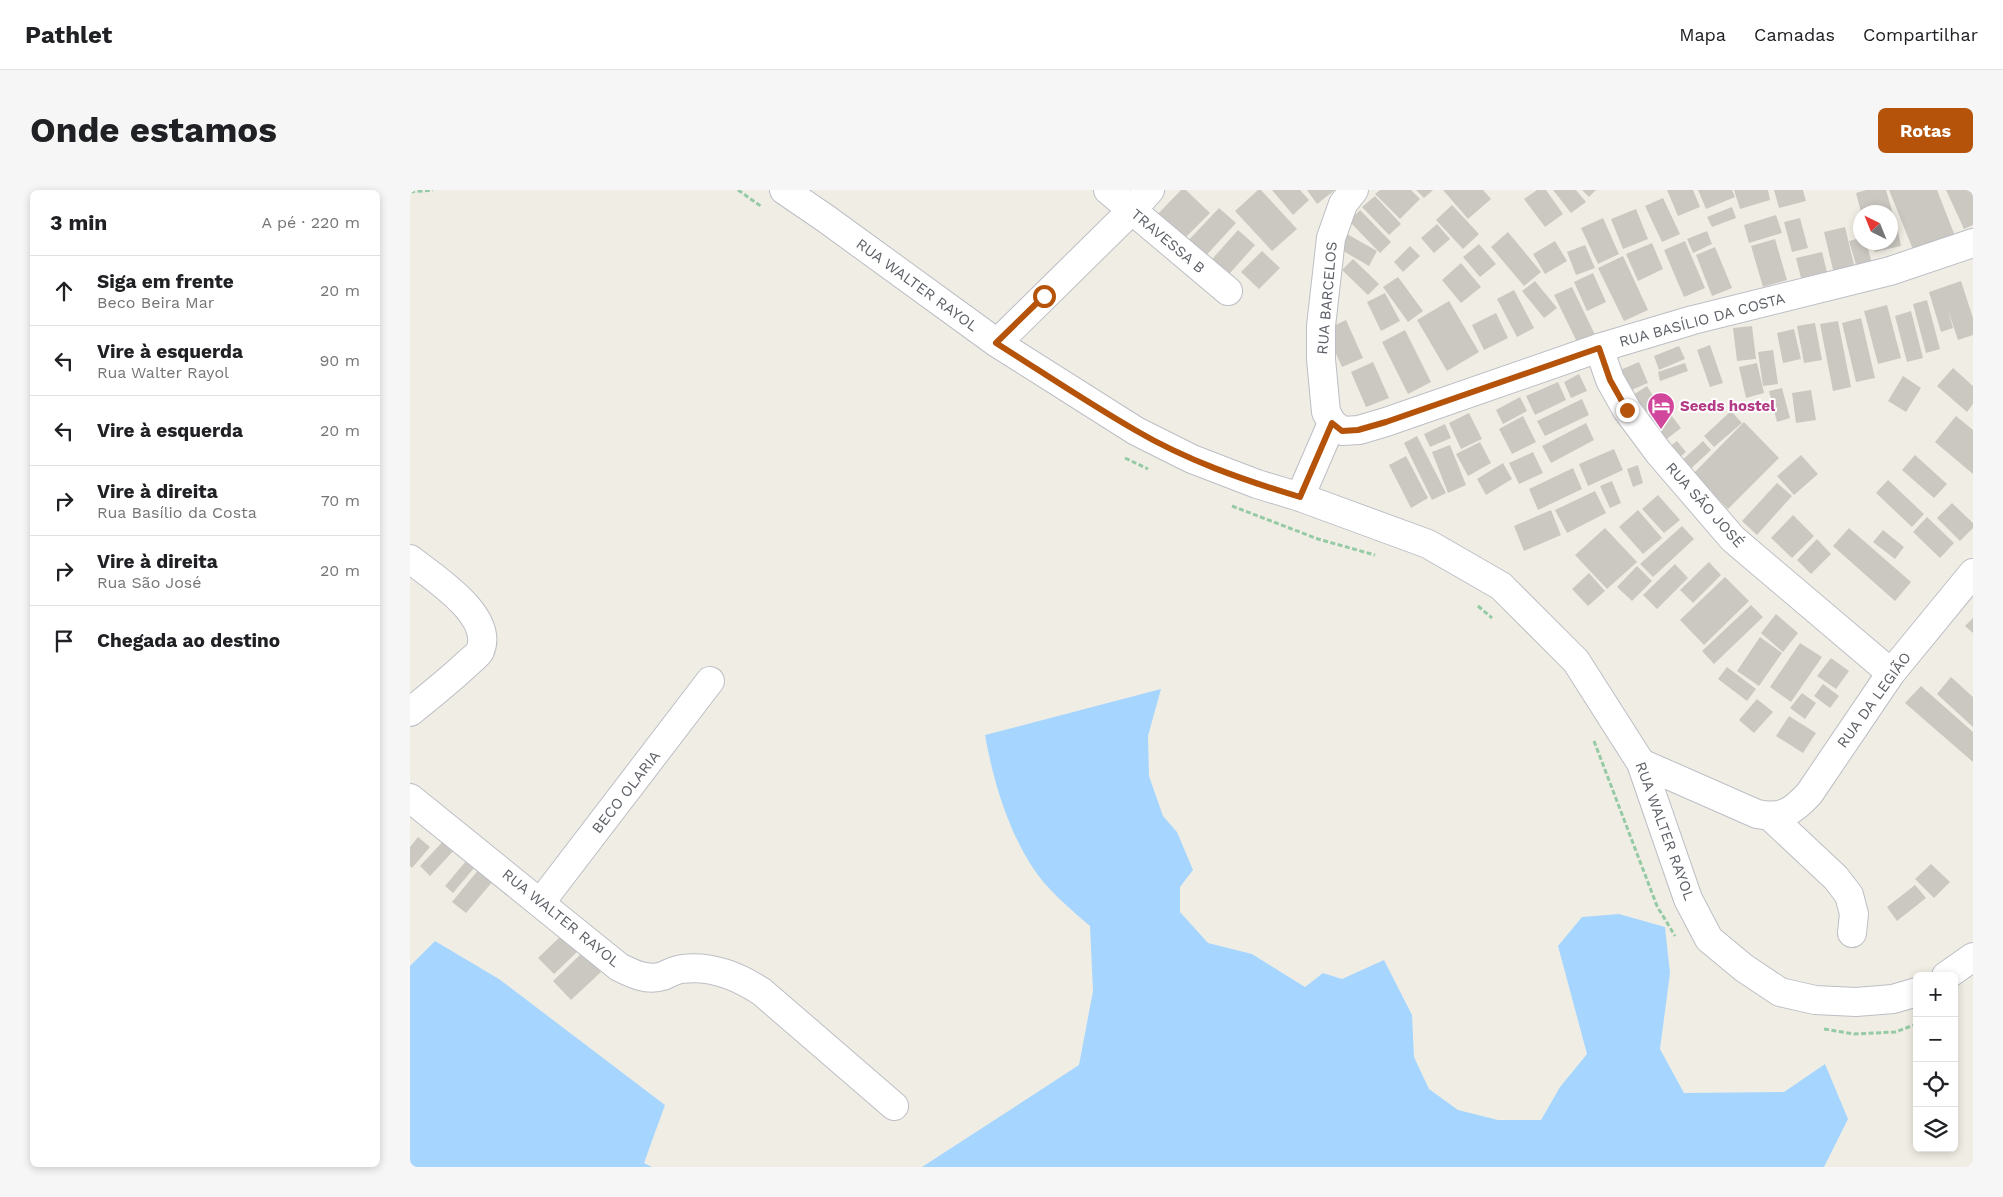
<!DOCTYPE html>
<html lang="pt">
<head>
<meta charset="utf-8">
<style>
	body { margin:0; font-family:"Work Sans",sans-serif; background:#f6f6f6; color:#202124 }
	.controls { position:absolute; right:15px; bottom:15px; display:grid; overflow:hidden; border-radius:8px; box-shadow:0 2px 8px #0003 }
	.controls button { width:45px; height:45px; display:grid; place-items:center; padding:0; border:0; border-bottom:1px solid #e0e0e0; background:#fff; color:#202124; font:25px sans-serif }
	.compass { position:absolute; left:1443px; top:15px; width:45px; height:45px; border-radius:50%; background:#fff; box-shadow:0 2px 8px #0003; rotate:317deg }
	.stop { position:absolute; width:15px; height:15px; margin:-11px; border:4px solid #b45309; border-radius:50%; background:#fff }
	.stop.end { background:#b45309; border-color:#fff; box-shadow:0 1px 5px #0008 }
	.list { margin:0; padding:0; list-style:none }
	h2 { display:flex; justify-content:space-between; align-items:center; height:65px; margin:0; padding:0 20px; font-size:21px }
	h2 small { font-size:16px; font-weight:400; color:#757577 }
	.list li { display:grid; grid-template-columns:32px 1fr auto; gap:15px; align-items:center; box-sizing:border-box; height:70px; padding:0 20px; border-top:1px solid #e0e0e0 }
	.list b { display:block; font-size:19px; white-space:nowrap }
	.list p { margin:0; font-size:16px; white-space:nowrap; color:#757577 }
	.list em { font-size:16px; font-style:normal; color:#757577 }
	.icon { flex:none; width:28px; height:28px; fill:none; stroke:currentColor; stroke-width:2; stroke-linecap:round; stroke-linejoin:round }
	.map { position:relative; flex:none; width:1563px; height:977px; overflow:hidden; border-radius:8px }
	header { display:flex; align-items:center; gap:30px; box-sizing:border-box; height:70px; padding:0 25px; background:#fff; border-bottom:1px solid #e0e0e0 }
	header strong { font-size:24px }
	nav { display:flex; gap:28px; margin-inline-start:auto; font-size:18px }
	.intro { display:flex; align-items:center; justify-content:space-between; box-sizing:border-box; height:120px; padding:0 30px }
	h1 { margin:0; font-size:35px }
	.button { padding:12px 22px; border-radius:8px; background:#b45309; color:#fff; font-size:18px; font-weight:700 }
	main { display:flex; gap:30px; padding:0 30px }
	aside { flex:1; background:#fff; border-radius:8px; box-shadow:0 2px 8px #0003 }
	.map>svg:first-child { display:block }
	.water { fill:#a6d6ff }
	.building { fill:#cbc8c1 }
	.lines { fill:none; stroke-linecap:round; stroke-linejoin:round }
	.minor-casing { stroke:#bcbec5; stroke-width:30 }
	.path { stroke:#95caa5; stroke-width:3; stroke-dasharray:5 2.5; stroke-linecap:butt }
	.minor { stroke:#fff; stroke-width:28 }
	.route { stroke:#b45309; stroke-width:6 }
	.labels { text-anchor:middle; stroke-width:4; stroke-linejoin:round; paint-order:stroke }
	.street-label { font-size:15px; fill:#5c6067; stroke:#fff }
	.hotel-label { font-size:15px; font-weight:bold; fill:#b23c85; stroke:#fff; text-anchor:start }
</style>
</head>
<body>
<header>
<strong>Pathlet</strong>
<nav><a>Mapa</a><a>Camadas</a><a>Compartilhar</a></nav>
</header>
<div class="intro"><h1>Onde estamos</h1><a class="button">Rotas</a></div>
<main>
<aside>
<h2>3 min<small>A pé · 220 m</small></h2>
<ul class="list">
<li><svg class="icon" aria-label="ahead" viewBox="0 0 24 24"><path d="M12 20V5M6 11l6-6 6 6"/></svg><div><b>Siga em frente</b><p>Beco Beira Mar</p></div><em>20 m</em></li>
<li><svg class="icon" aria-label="left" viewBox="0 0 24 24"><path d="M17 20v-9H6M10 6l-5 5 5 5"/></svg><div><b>Vire à esquerda</b><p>Rua Walter Rayol</p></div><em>90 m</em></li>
<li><svg class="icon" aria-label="left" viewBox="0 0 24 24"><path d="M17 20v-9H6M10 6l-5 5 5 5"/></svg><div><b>Vire à esquerda</b></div><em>20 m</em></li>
<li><svg class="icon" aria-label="right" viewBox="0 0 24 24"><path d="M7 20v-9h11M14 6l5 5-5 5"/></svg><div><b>Vire à direita</b><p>Rua Basílio da Costa</p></div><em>70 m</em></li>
<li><svg class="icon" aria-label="right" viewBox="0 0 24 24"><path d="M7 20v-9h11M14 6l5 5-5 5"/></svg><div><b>Vire à direita</b><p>Rua São José</p></div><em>20 m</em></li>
<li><svg class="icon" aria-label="arrive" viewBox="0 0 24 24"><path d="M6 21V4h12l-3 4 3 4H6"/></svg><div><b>Chegada ao destino</b></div></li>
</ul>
</aside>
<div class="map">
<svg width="1563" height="977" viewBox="0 0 1563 977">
	<rect width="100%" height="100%" fill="#f0eee4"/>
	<g class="water">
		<path d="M751,499L738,546L739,586L753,626L767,642L783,680L770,697V722L798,753L842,764L895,797L913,783L932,789L974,770L1002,825L1004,867L1019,899L1048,920L1088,930H1131L1150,897L1177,864L1148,756L1172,727L1209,724L1255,737L1260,783L1250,859L1274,903L1374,902L1415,874L1438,929L1414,977H512L669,875L683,801L680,736C659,718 636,699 621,675C597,637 583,590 575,545Z"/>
		<path d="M25,751L89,789L255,915L234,973L242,977H0V776Z"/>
	</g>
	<g class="building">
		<path d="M771,0H776L800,23L769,54L743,29Z"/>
		<path d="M848,0H851L887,39L862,61L825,21Z"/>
		<path d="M862,0H890L899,10L883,25Z"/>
		<path d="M897,0H925L907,14Z"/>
		<path d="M970,0H1001L1010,9L990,29L965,4Z"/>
		<path d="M1006,0H1023L1014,8Z"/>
		<path d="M1033,0H1073L1081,9L1058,29Z"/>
		<path d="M1127,0H1136L1153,24L1135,37L1114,9Z"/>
		<path d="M1143,0H1166L1176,12L1161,23Z"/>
		<path d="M1172,0H1186L1179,7Z"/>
		<path d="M1257,0H1283L1290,17L1268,26Z"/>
		<path d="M1288,0H1322L1325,7L1296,19Z"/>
		<path d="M1324,0H1358L1360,10L1330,19Z"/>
		<path d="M1364,0H1393L1396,11L1369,18Z"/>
		<path d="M1456,0H1476L1485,31L1480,32V22H1451L1446,3Z"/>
		<path d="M1479,0H1527L1545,46L1504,62Z"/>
		<path d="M1536,0H1563V35L1554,39Z"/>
		<path d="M965,6L991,34L979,45L952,17Z"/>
		<path d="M1253,8L1270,44L1252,52L1235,16Z"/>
		<path d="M1042,15L1069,44L1053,59L1026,30Z"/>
		<path d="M1322,17L1326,28L1302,37L1297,27Z"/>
		<path d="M809,18L826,33L790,72L773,56Z"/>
		<path d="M1226,19L1238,49L1213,59L1201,29Z"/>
		<path d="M950,20L981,52L970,63L939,31Z"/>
		<path d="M1366,25L1372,43L1339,53L1334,35Z"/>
		<path d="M1193,28L1209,64L1188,74L1171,38Z"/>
		<path d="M1390,28L1398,58L1382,62L1374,32Z"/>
		<path d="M1027,34L1040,49L1024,63L1011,48Z"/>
		<path d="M1487,36L1491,56L1465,62L1462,52H1480V37Z"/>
		<path d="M1435,37L1445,79L1424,84L1414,42Z"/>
		<path d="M828,40L845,55L813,91L796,76Z"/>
		<path d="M1297,41L1302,54L1283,63L1277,49Z"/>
		<path d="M1098,42L1131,82L1114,96L1081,57Z"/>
		<path d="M937,44L967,61L959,76L928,58Z"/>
		<path d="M1450,48V52H1456L1462,73L1447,78L1439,51Z"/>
		<path d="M1365,49L1377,90L1353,97L1341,56Z"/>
		<path d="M1145,51L1157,71L1135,84L1123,64Z"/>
		<path d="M1275,51L1295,98L1274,107L1254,60Z"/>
		<path d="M1242,53L1253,79L1228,91L1216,64Z"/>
		<path d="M1069,54L1086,74L1070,87L1053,67Z"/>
		<path d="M1175,55L1185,78L1166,85L1157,62Z"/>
		<path d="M1000,56L1010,66L993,82L984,72Z"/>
		<path d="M1305,57L1322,98L1302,106L1286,65Z"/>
		<path d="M852,61L870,78L849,99L831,82Z"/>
		<path d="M1412,62L1417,82L1391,88L1386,68Z"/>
		<path d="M1213,66L1238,120L1214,131L1188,78Z"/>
		<path d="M943,69L969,94L958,105L932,80Z"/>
		<path d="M1051,73L1071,97L1051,113L1032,90Z"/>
		<path d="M1183,83L1196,112L1177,121L1164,92Z"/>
		<path d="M988,87L1013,121L998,132L973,97Z"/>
		<path d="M1125,91L1147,118L1134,128L1112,101Z"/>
		<path d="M1551,91L1563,128V145L1548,150L1538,120L1543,138L1531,142L1519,102Z"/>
		<path d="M1162,97L1186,147L1169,156L1144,105Z"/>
		<path d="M1104,100L1124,138L1107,147L1087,109Z"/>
		<path d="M975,103L990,131L971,141L957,112Z"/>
		<path d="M1517,110L1530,159L1516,163L1503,114Z"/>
		<path d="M1039,111L1069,162L1037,181L1007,130Z"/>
		<path d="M1477,115L1491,168L1468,174L1454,121Z"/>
		<path d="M1501,121L1513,168L1497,172L1485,126Z"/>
		<path d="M1086,123L1098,148L1074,160L1062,135Z"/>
		<path d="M1451,128L1465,188L1446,192L1432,133Z"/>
		<path d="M936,130L953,168L932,177L915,140Z"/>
		<path d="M1428,131L1441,197L1423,201L1410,134Z"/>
		<path d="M1405,133L1412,170L1394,173L1387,136Z"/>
		<path d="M1342,136L1346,169L1327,171L1323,138Z"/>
		<path d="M1384,139L1391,169L1373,173L1367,143Z"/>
		<path d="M995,140L1021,192L998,204L972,152Z"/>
		<path d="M1300,155L1313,193L1300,197L1287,160Z"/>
		<path d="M1269,156L1275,169L1249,180L1244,166Z"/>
		<path d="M1363,160L1368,194L1353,196L1348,162Z"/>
		<path d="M963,172L979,208L956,217L941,182Z"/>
		<path d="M1229,172L1238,193L1212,204L1203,183Z"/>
		<path d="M1275,173L1278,181L1250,191L1248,182Z"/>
		<path d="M1347,173L1354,203L1336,208L1329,177Z"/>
		<path d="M1543,178L1563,196V214L1557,222L1527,196Z"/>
		<path d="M1169,184L1177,201L1161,208L1154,192Z"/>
		<path d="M1493,186L1511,198L1496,222L1478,211Z"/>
		<path d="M1148,192L1156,210L1125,225L1116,206Z"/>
		<path d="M1237,196L1248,214L1227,228L1215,210Z"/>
		<path d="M1372,198L1380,228L1367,232L1359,201Z"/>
		<path d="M1401,200L1406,230L1386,233L1382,203Z"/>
		<path d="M1110,207L1117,221L1093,234L1086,220Z"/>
		<path d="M1172,209L1179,225L1135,246L1127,231Z"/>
		<path d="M1248,218L1255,228L1236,240L1229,230Z"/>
		<path d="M1321,221L1332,233L1304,257L1294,246Z"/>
		<path d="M1059,223L1072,249L1051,259L1039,233Z"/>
		<path d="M1261,225L1271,238L1249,255L1239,242Z"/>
		<path d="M1113,226L1126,252L1102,264L1089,239Z"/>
		<path d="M1546,226L1563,240V284L1525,252Z"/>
		<path d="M1334,232L1369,268L1318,319L1283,284Z"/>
		<path d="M1176,233L1184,250L1141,273L1132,256Z"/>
		<path d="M1035,234L1041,248L1020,257L1014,244Z"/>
		<path d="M1007,246L1036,303L1022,310L994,253Z"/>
		<path d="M1267,251L1276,262L1262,274L1252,262Z"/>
		<path d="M1293,251L1301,260L1275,284L1267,275Z"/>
		<path d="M1070,252L1081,273L1058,286L1046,264Z"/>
		<path d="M1040,255L1056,295L1038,303L1022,262Z"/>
		<path d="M1204,259L1213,280L1178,296L1169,274Z"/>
		<path d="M1123,262L1133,283L1109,294L1099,273Z"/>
		<path d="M1391,265L1408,284L1384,305L1367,286Z"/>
		<path d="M1505,265L1537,294L1524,308L1492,280Z"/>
		<path d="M996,266L1018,308L1001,318L979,275Z"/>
		<path d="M1093,273L1102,289L1076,305L1067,289Z"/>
		<path d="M1228,275L1233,293L1223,297L1217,279Z"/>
		<path d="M1163,278L1172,299L1128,320L1119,299Z"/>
		<path d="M1478,290L1514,324L1502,337L1466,303Z"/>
		<path d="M1202,291L1211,313L1200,318L1190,296Z"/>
		<path d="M1367,293L1382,306L1347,345L1332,331Z"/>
		<path d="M1185,301L1196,323L1157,343L1145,320Z"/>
		<path d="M1248,305L1270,330L1254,343L1232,319Z"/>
		<path d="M1542,313L1563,333V338L1550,351L1527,328Z"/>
		<path d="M1141,320L1151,345L1114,361L1104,336Z"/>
		<path d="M1228,320L1252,348L1233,364L1209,337Z"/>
		<path d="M1383,325L1404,346L1382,368L1361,348Z"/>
		<path d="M1517,327L1544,353L1530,368L1503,342Z"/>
		<path d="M1272,336L1284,349L1243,387L1230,374Z"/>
		<path d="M1195,338L1227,372L1197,399L1165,365Z"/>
		<path d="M1439,338L1501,392L1485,411L1423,356Z"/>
		<path d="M1473,340L1494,357L1485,369L1463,352Z"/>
		<path d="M1407,349L1421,364L1401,384L1387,370Z"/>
		<path d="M1299,372L1311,385L1283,413L1270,400Z"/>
		<path d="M1265,374L1278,388L1247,419L1233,405Z"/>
		<path d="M1227,376L1242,391L1222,411L1207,397Z"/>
		<path d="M1179,383L1195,401L1178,416L1162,399Z"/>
		<path d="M1315,387L1339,411L1294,455L1270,430Z"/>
		<path d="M1341,415L1353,427L1304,474L1292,461Z"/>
		<path d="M1366,424L1388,443L1373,462L1351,443Z"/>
		<path d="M1563,428V443L1555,436Z"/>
		<path d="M1350,447L1372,463L1349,496L1327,481Z"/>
		<path d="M1390,453L1412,467L1381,512L1360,497Z"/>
		<path d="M1421,468L1439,481L1426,499L1407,486Z"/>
		<path d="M1317,477L1346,499L1337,511L1308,489Z"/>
		<path d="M1541,487L1563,507V537L1527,504Z"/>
		<path d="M1413,494L1429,506L1420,518L1404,506Z"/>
		<path d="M1511,496L1563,542V572L1495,513Z"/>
		<path d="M1392,503L1406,513L1395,529L1380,518Z"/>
		<path d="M1347,509L1363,522L1344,543L1329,530Z"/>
		<path d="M1379,526L1406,543L1393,563L1366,546Z"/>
		<path d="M8,647L20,657L2,678L0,676V657Z"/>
		<path d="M37,647L47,657L20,686L10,676Z"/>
		<path d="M62,664L70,671L43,703L35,696Z"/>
		<path d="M1521,674L1540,692L1524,708L1505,689Z"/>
		<path d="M69,679L83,691L56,723L42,712Z"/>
		<path d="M1505,695L1516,708L1487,731L1477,717Z"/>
		<path d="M153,744L169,760L144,784L128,768Z"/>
		<path d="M172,763L191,782L161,810L143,791Z"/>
	</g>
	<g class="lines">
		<g class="minor-casing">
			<g id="minor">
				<path d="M374,0L415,28L587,153L726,241L782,269L847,294L890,307L1018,354L1091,396L1166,471L1231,573L1278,709L1299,749L1334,778L1370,802L1405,810L1446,812L1483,809L1507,802"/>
				<path d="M698,0L818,101"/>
				<path d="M944,0L933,14L921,48L911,136V169L916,222L922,233L932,241L949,240L976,232L1189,158L1283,130L1480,81L1563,53"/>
				<path d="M587,153L721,21L740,0"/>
				<path d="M1189,158L1200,190L1217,220L1249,263L1323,349L1481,483"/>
				<path d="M890,307L922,233"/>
				<path d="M0,369C23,387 85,426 70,461C68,465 62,469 59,472C40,490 20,506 0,522"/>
				<path d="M1231,573L1347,624C1372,629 1382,622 1399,604L1481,483L1563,383"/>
				<path d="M0,608L209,777C223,784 237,791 253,786C259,783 265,780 272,779C302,775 328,786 352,802L484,916"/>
				<path d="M1361,627L1426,688L1439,705L1444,724L1442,743"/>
				<path d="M131,712L300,491"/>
				<path d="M1536,786L1563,767"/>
			</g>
		</g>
		<g class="path">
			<path d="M328,0L352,17"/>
			<path d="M0,2L23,0"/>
			<path d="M715,268L738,279"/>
			<path d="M822,316L908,349L965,365"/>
			<path d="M1068,416L1082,428"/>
			<path d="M1184,551L1247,716L1265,746"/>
			<path d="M1414,839L1444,844L1485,842L1507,834"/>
		</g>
		<use href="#minor" class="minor"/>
	</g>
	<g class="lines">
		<path class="route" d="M634,106L586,153C632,182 678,213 725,240C776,270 833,290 890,307L922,233L932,241L948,240L976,232L1189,158L1200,190L1217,220"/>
	</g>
	<defs>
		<g id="hotel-pin" transform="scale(1.4375)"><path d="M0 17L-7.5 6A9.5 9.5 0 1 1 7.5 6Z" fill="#d1479c" stroke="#fff"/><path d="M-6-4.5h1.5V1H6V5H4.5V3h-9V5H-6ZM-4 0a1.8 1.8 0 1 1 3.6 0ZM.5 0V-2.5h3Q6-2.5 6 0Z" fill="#fff"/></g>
	</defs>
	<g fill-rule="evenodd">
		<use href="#hotel-pin" x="1251" y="216"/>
	</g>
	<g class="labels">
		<g class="street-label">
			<text transform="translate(758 51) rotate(40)" y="5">TRAVESSA B</text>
			<text transform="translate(507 95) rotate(36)" y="5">RUA WALTER RAYOL</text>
			<text transform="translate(917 108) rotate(-85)" y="5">RUA BARCELOS</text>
			<text transform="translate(1292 130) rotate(-15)" y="5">RUA BASÍLIO DA COSTA</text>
			<text transform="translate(1295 315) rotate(48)" y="5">RUA SÃO JOSÉ</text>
			<text transform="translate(1464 510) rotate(-54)" y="5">RUA DA LEGIÃO</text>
			<text transform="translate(216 602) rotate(-52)" y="5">BECO OLARIA</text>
			<text transform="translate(1255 641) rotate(70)" y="5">RUA WALTER RAYOL</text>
			<text transform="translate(151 728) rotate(39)" y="5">RUA WALTER RAYOL</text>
		</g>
		<g class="hotel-label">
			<text x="1270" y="221">Seeds hostel</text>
		</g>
	</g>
</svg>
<div class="controls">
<button>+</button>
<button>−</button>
<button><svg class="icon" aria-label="locate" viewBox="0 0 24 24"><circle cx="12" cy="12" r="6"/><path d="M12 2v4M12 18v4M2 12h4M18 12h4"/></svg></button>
<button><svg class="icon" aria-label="layers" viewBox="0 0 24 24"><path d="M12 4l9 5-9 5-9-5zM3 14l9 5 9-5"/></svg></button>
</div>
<svg class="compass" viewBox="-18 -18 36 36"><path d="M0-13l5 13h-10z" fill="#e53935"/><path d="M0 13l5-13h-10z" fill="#757577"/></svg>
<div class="stop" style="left:634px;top:106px"></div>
<div class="stop end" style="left:1217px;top:220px"></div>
</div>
</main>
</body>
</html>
